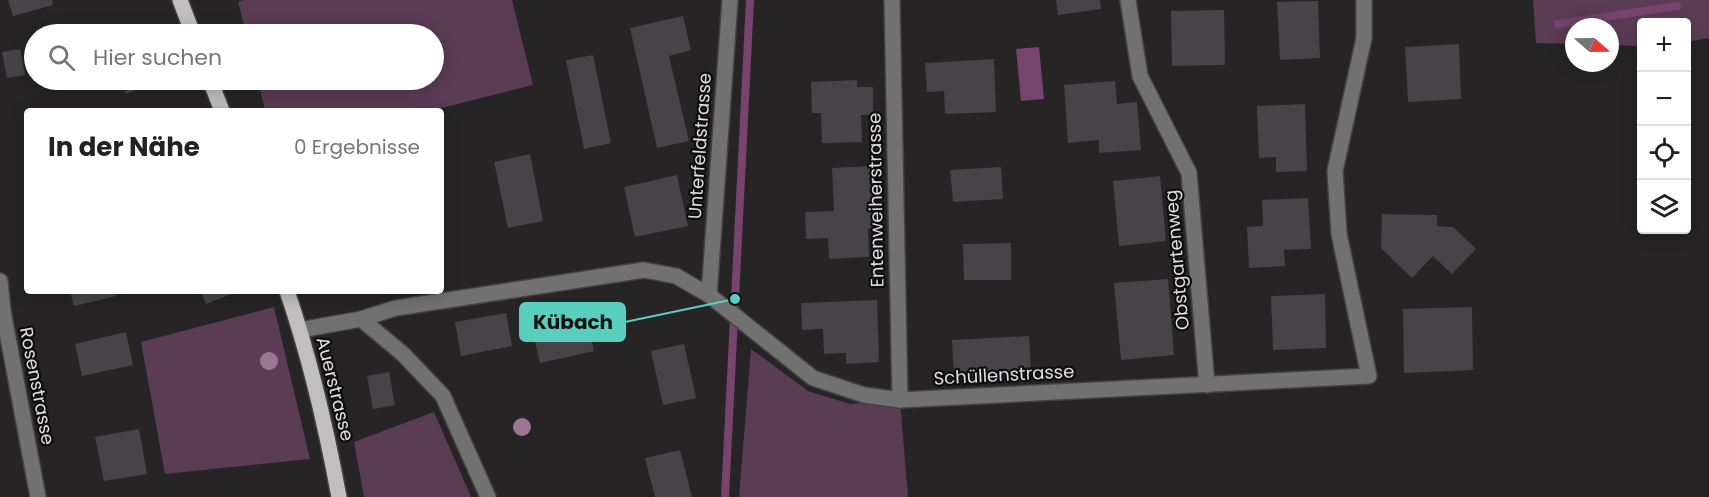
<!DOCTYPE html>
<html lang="de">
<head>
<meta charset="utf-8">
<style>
	body { margin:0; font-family:Poppins,sans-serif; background:#f6f6f6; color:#222 }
	.controls { position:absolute; right:18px; top:18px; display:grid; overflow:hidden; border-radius:6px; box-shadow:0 3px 15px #0003 }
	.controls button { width:54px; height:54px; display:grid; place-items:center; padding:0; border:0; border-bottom:2px solid #e0e0e0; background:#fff; color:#222; font:30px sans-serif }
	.compass { position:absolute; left:1565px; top:18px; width:54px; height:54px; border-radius:50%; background:#fff; box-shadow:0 3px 15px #0003; rotate:110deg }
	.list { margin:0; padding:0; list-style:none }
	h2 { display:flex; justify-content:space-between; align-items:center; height:78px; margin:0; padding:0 24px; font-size:26px }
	h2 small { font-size:20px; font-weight:400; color:#767676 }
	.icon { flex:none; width:33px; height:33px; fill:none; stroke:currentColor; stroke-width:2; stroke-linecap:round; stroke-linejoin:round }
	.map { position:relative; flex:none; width:1709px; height:497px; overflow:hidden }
	.search { position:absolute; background:#fff; box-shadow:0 3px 15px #0003; left:24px; top:24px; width:420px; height:66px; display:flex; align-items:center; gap:15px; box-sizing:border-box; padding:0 21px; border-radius:33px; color:#767676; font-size:22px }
	.panel { position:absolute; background:#fff; box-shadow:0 3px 15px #0003; left:24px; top:108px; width:420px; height:186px; border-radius:6px }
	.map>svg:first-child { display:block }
	.green { fill:#5a3c54 }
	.water { fill:#76446d }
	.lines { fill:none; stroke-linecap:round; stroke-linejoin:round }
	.stream { stroke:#76446d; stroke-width:8 }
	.building { fill:#464446 }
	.minor-casing { stroke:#444243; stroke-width:18 }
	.major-casing { stroke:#444243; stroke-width:18 }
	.minor { stroke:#727172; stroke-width:15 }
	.major { stroke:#c1bec0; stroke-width:15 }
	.tree { fill:#9a7692 }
	.labels { text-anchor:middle; stroke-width:4.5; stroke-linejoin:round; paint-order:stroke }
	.street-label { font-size:18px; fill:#e0dee0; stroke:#0e0d0e }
	.leader { fill:none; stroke:#58cebf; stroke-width:2 }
	.callout-dot { fill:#58cebf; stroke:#0e0d0e; stroke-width:2 }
	.callout { fill:#58cebf; stroke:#58cebf; stroke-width:2 }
	.callout-label { font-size:20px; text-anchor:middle; font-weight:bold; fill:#111 }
</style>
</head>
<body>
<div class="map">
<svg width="1709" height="497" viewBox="0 0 1709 497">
	<rect width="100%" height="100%" fill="#262425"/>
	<g class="green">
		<path d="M244,0H512L533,85L430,111H265L258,80H434V34H246L238,2Z"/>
		<path d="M1533,0H1709V38L1687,42L1686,22H1642L1641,46L1610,45V27H1574V44L1536,43Z"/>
		<path d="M274,307L310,459L165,474L141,342Z"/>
		<path d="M751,349L808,391L850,404L900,400L908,497H739Z"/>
		<path d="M434,412L471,497H364L354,442Z"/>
	</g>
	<path class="water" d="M1039,47L1044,99L1021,101L1016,49Z"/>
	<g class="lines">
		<g class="stream">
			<path d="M1558,24L1677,6"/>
			<path d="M725,497L750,0"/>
		</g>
	</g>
	<g class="building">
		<path d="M8,0H52L53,5L13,16Z"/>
		<path d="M1056,0H1100L1101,9L1058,15Z"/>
		<path d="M1318,1L1320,58L1280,60L1277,2Z"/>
		<path d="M1224,10L1225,65L1172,66L1171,11Z"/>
		<path d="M683,16L691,50L669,56L689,141L657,148L630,28Z"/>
		<path d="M1459,44L1461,99L1408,102L1405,47Z"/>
		<path d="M20,49L25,75L7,78L2,52Z"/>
		<path d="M593,55L611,143L584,149L566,60Z"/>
		<path d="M994,59L996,112L945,114L944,91L927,92L925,63Z"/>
		<path d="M120,80H161L126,94Z"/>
		<path d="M857,80V87H873V115H861L862,142L822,143L821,113H812L811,82Z"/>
		<path d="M1115,81L1117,104L1137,102L1141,150L1099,153V140L1068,143L1064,85Z"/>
		<path d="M1305,104L1307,171L1276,172V157L1259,158L1257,106Z"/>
		<path d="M530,154L543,221L508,228L494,162Z"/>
		<path d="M871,166L874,228L868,229L869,257L829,259L828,238L806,239L805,212L834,211L832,168Z"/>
		<path d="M1001,167L1003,199L953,202L950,170Z"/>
		<path d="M677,175L688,226L635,237L624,187Z"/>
		<path d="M1160,176L1166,241L1119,246L1113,181Z"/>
		<path d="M1308,198L1311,249L1284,250L1285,266L1249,268L1247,227L1263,226L1262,200Z"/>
		<path d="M1382,214L1437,215V226L1453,227L1476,249L1452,274L1433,256L1412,278L1381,248Z"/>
		<path d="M1011,243V280H964L963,244Z"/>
		<path d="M1168,279L1174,355L1121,360L1114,283Z"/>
		<path d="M70,291H115L116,296L74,306Z"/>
		<path d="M201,291H239L206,304Z"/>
		<path d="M1325,294L1326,348L1273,350L1271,296Z"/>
		<path d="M877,300L879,362L846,364V353L824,354L823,329L802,330L801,303Z"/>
		<path d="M583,303L594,351L540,363L529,316Z"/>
		<path d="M1472,307L1473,370L1404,373L1403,309Z"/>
		<path d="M506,313L512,346L461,356L455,322Z"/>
		<path d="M126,332L133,365L82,376L75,344Z"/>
		<path d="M1029,336L1031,373L954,377L952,340Z"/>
		<path d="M684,344L696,398L663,405L651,351Z"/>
		<path d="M389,372L395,405L373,409L367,376Z"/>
		<path d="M139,429L147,474L104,481L95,437Z"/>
		<path d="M680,450L692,497H655L645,458Z"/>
	</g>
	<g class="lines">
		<g class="minor-casing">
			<g id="minor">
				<path d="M892,0L900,400"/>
				<path d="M1128,0L1140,76L1189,173L1207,385"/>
				<path d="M0,281L3,311L38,497"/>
				<path d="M709,295L730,0"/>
				<path d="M361,319L403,354L443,396L488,497"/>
				<path d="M300,330L361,319L396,308L644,270L676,276L709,295L813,378L864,395L900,400L1369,376L1339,234L1335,171L1364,38V0"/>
			</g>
		</g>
		<g class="major-casing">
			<g id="major">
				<path d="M180,0L193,34"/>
				<path d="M210,80L222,111"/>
				<path d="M287,291C310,358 326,427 339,497"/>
			</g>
		</g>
		<use href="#minor" class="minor"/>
		<use href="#major" class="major"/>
	</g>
	<g class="tree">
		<circle cx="269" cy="361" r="9"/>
		<circle cx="522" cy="427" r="9"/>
	</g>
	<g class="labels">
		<g class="street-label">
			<text transform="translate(700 146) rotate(-86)" y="6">Unterfeldstrasse</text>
			<text transform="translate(876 200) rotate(-91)" y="6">Entenweiherstrasse</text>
			<text transform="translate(1177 260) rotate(-95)" y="6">Obstgartenweg</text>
			<text transform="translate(1004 375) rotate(-3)" y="6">Schüllenstrasse</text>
			<text transform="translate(37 386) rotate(79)" y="6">Rosenstrasse</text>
			<text transform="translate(335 389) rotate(76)" y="6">Auerstrasse</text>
		</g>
	</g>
	<path class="leader" d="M735 299L625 322"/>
	<circle class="callout-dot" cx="735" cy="299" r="6"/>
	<rect class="callout" x="520" y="303" width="105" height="38" rx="6"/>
	<g class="callout-label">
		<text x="573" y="329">Kübach</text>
	</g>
</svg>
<div class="controls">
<button>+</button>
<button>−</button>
<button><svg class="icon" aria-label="locate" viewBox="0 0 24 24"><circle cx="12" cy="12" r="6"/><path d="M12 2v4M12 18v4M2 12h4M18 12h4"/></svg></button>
<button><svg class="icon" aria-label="layers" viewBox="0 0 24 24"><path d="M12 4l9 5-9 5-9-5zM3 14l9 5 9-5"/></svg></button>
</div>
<svg class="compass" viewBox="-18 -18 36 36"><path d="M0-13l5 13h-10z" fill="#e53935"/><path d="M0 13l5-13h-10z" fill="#767676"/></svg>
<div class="search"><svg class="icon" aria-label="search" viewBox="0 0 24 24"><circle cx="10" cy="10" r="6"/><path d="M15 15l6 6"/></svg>Hier suchen</div>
<section class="panel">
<h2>In der Nähe<small>0 Ergebnisse</small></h2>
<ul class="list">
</ul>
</section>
</div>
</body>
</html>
